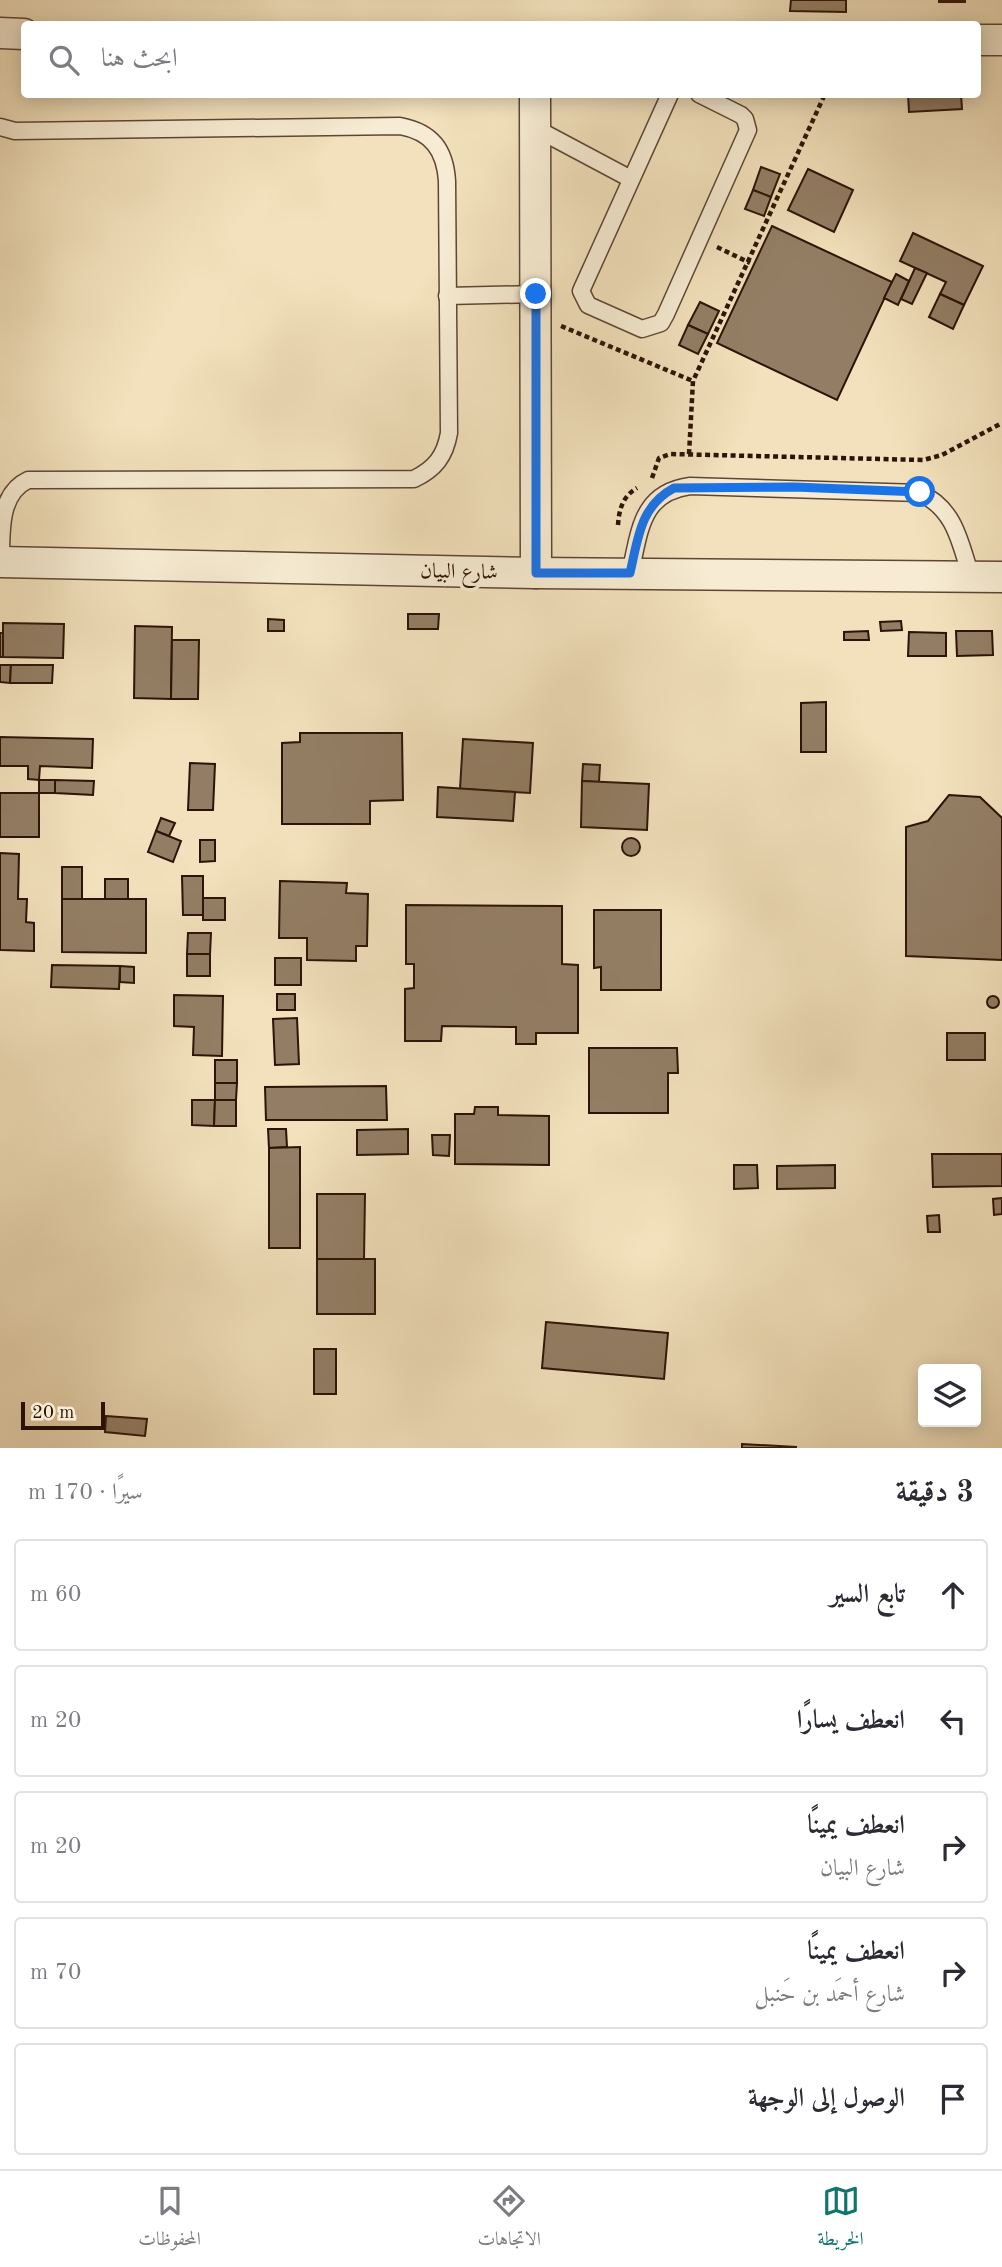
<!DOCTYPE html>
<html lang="ar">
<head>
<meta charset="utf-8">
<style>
	body { margin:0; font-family:"Old Standard TT",Amiri,serif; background:#f2f2f3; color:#2b2b33; direction:rtl }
	.controls { position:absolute; right:21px; bottom:21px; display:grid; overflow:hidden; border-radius:7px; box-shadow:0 4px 18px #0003 }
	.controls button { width:63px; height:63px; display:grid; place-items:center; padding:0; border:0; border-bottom:2px solid #e1e1e2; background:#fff; color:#2b2b33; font:35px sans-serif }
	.scale { position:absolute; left:21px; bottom:18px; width:84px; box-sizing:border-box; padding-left:7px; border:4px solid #2d1306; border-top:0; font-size:19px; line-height:24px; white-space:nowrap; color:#2d1306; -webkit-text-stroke:5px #f7ecd3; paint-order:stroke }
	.stop { position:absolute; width:21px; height:21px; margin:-16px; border:5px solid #1a73e8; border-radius:50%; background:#fff }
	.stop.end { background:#1a73e8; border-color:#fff; box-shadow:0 2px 7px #0008 }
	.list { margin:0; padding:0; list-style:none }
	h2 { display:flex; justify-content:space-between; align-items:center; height:91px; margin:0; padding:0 28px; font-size:30px }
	h2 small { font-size:23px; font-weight:400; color:#7c7c81 }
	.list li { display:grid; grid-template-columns:46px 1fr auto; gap:21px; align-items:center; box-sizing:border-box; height:112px; margin:0 14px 14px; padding:0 14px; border:2px solid #e1e1e2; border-radius:7px }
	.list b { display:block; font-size:26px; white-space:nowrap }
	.list p { margin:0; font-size:23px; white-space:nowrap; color:#7c7c81 }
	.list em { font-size:23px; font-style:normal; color:#7c7c81 }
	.icon { flex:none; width:38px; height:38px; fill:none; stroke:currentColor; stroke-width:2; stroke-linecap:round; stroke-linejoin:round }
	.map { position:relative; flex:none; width:1002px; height:1448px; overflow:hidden; direction:ltr }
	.search { position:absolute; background:#fff; box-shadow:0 4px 18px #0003; left:21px; right:21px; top:21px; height:77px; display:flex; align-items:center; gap:18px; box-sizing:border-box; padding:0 24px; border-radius:7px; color:#7c7c81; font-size:26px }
	.sheet { height:721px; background:#fff }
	nav { display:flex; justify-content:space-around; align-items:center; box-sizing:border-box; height:98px; border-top:2px solid #e1e1e2; background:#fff; font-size:19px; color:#7c7c81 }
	nav a { display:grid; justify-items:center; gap:4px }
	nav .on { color:#0f766e }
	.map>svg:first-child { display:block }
	.building { fill:#937e65; stroke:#2d1306; stroke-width:2 }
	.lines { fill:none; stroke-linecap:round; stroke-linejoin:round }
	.service-casing { stroke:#5e4634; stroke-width:19 }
	.minor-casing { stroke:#5e4634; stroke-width:33 }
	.path { stroke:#2d1306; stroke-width:4.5; stroke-dasharray:5 3.5; stroke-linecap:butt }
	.service { stroke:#f7ecd3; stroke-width:16 }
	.minor { stroke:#f7ecd3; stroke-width:30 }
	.route { stroke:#1a73e8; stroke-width:9 }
	.labels { text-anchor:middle; stroke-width:7; stroke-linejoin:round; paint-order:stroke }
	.street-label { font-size:21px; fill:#2d1306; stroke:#f7ecd3 }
</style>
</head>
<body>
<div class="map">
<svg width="1002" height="1448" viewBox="0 0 1002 1448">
	<rect width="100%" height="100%" fill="#f2e1bc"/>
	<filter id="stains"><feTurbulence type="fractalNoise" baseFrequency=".00286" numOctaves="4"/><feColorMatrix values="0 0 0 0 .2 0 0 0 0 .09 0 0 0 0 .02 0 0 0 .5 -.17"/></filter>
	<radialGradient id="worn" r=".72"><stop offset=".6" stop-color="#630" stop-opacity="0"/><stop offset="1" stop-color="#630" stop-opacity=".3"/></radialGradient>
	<g class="building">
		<path d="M791,0H846V12L790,11Z"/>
		<rect x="939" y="0" width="26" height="2"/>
		<path d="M908,94H961L962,109L909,112Z"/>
		<path d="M761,167L780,174L771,197L753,190Z"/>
		<path d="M808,169L853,190L834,232L788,210Z"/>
		<path d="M753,190L771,197L764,216L745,209Z"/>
		<path d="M772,226L892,282L837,400L717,343Z"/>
		<path d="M913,233L983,266L964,305L940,294L946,282L900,261Z"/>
		<path d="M915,268L927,273L912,304L901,299Z"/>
		<path d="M896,274L909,281L898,305L884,298Z"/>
		<path d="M940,294L964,305L953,329L929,317Z"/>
		<path d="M700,302L719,311L708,334L688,325Z"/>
		<path d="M688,325L708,334L698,354L679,345Z"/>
		<path d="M408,614H439L438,629H408Z"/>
		<path d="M268,619L284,620V631H268Z"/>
		<path d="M901,621L902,630L881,631L880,622Z"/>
		<path d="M3,623L64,624L63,658L3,657Z"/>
		<path d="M135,626L172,627L171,699L134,698Z"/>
		<path d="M868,631L869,640H844V632Z"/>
		<path d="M956,631H992L993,655L957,656Z"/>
		<path d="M909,632L946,633V656H908Z"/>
		<rect x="0" y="633" width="3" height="24"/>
		<path d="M172,640H199L198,699H171Z"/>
		<path d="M0,665H11L10,683L0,682Z"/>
		<path d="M11,665H53L52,683H10Z"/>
		<path d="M826,702V752H801V703Z"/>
		<path d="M300,733H402L403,800L370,801V824H282V743L300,742Z"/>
		<path d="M0,737L93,739L92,768L40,766L39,780L28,779V766H0Z"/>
		<path d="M463,739L533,743L530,793L460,789Z"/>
		<path d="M190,763L215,764L213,810H188Z"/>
		<path d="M583,764L600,765L599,782L582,781Z"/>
		<rect x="39" y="780" width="16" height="13"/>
		<path d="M55,780L94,781L93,795L55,793Z"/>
		<path d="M582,781L649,784L647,830L581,827Z"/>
		<path d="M438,787L515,792L513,821L437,817Z"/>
		<rect x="0" y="793" width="39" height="44"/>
		<path d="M949,795L980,797L1002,818V960L906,956V827L928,821Z"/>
		<path d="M161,818L175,823L169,836L156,831Z"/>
		<path d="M156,831L181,841L173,862L148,852Z"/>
		<circle cx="631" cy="847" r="9"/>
		<path d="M200,840H215V861L200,862Z"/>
		<path d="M0,853L19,854L18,899H27L26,922L34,923V951L0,950Z"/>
		<rect x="62" y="867" width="20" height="32"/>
		<path d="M182,876H203V915H183Z"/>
		<rect x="105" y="879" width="23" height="20"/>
		<path d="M280,881L347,883L346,893L368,894L367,946H356V961L307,960V938H279Z"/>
		<rect x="203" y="898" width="22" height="22"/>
		<path d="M62,899H146V953L62,952Z"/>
		<path d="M406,905L562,906V964L578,965V1033H536V1044H516V1027L442,1026L441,1041H405V989L414,988V964H406Z"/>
		<path d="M594,910H661V990H601V967L594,968Z"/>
		<path d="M188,933H211L210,954H187Z"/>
		<rect x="187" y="954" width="23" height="22"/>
		<rect x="275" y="958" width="26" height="27"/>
		<path d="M52,965L120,966L119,989L51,987Z"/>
		<path d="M120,966L134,967V983L120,982Z"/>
		<rect x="277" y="994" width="18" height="16"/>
		<path d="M174,995L223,996L222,1056L193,1055L194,1027L174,1026Z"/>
		<circle cx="993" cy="1002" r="6"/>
		<path d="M297,1018L299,1064L275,1065L273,1019Z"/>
		<rect x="947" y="1033" width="38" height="27"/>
		<path d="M589,1048H677L678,1073H668V1113H589Z"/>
		<rect x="215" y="1060" width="22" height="23"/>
		<path d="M215,1083H237L236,1100H215Z"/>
		<path d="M386,1086L387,1120H266L265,1087Z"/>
		<path d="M192,1100H215L214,1126L192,1125Z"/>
		<path d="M215,1100H236V1126H214Z"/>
		<path d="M475,1107H498V1115L549,1116V1165L455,1164V1114H474Z"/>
		<path d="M268,1129H286L287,1147L269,1148Z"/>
		<path d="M408,1129V1154L357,1155V1130Z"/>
		<path d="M432,1135H450L449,1156L433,1155Z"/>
		<path d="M300,1147V1248H269V1148Z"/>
		<path d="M932,1154H1002V1186L933,1187Z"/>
		<path d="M734,1165H757L758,1188L734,1189Z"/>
		<path d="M835,1165V1188L777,1189V1166Z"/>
		<path d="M317,1194H365L364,1259H317Z"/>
		<path d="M1002,1198V1214L994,1215L993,1199Z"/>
		<path d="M939,1215L940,1232H928L927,1216Z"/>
		<rect x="317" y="1259" width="58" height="55"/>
		<path d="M546,1322L668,1333L664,1379L542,1368Z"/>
		<rect x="314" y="1349" width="22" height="45"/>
		<path d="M106,1416L147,1419L145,1436L105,1432Z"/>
		<path d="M742,1444L796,1447V1448H742Z"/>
	</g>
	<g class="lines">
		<g class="service-casing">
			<g id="service">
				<path d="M670,94L581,291L588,305L642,329L661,323L666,314L748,130L745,119L741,115L699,94"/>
				<path d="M0,127L15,131L400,126C432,132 445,150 447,181L449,433C445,456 435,469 414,479L28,480C0,493 1,529 1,562"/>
				<path d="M535,128L629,178"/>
				<path d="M447,296L536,294"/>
				<path d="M630,573C640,532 640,493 690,486L920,493C955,509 960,542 971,577"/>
			</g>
		</g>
		<g class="minor-casing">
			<g id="minor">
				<path d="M0,33L24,34"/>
				<path d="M978,40H1002"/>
				<path d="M535,94L536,573"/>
				<path d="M0,562L536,573L1002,577"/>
			</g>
		</g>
		<g class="path">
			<path d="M717,247L750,263"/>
			<path d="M561,326L693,381"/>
			<path d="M689,454L693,381L825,94"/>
			<path d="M652,478L659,458L670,454L923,460L942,455L1002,423"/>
			<path d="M618,525C619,509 623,496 637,488"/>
		</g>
		<use href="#service" class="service"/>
		<use href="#minor" class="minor"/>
	</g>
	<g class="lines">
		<path class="route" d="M536,294V573H630C638,539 640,506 674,488L794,487L920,492"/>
	</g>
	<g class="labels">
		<g class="street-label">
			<text transform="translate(459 571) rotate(1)" y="7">شارع البيان</text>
		</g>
	</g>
	<rect width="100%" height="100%" filter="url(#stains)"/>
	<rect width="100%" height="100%" fill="url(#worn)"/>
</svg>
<div class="controls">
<button><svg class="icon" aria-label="layers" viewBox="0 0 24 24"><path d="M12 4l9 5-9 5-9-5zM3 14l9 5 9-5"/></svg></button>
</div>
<div class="scale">20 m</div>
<div class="stop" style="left:920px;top:492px"></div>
<div class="stop end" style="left:536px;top:294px"></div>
<div class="search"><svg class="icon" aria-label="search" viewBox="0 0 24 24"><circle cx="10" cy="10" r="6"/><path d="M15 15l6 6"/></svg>ابحث هنا</div>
</div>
<section class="sheet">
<h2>3 دقيقة<small>سيرًا · 170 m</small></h2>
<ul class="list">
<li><svg class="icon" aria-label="ahead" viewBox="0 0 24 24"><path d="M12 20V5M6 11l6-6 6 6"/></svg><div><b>تابع السير</b></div><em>60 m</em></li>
<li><svg class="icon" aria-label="left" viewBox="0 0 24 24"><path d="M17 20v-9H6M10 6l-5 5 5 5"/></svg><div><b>انعطف يسارًا</b></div><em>20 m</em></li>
<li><svg class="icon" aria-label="right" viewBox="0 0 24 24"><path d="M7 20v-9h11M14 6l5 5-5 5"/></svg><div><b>انعطف يمينًا</b><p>شارع البيان</p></div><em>20 m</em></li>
<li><svg class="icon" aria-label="right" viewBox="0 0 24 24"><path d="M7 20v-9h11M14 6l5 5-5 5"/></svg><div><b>انعطف يمينًا</b><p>شارع أحمَد بن حَنبل</p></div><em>70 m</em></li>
<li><svg class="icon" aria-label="arrive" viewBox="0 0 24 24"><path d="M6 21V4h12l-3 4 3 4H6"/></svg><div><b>الوصول إلى الوجهة</b></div></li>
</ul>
</section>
<nav>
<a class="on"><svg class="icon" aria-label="map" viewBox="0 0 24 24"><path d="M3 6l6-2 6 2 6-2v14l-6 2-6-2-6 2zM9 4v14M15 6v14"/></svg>الخريطة</a>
<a><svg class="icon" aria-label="directions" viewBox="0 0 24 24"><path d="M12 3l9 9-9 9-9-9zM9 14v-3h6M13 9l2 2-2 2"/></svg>الاتجاهات</a>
<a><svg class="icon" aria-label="saved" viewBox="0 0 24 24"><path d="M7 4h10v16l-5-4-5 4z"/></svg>المحفوظات</a>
</nav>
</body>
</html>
